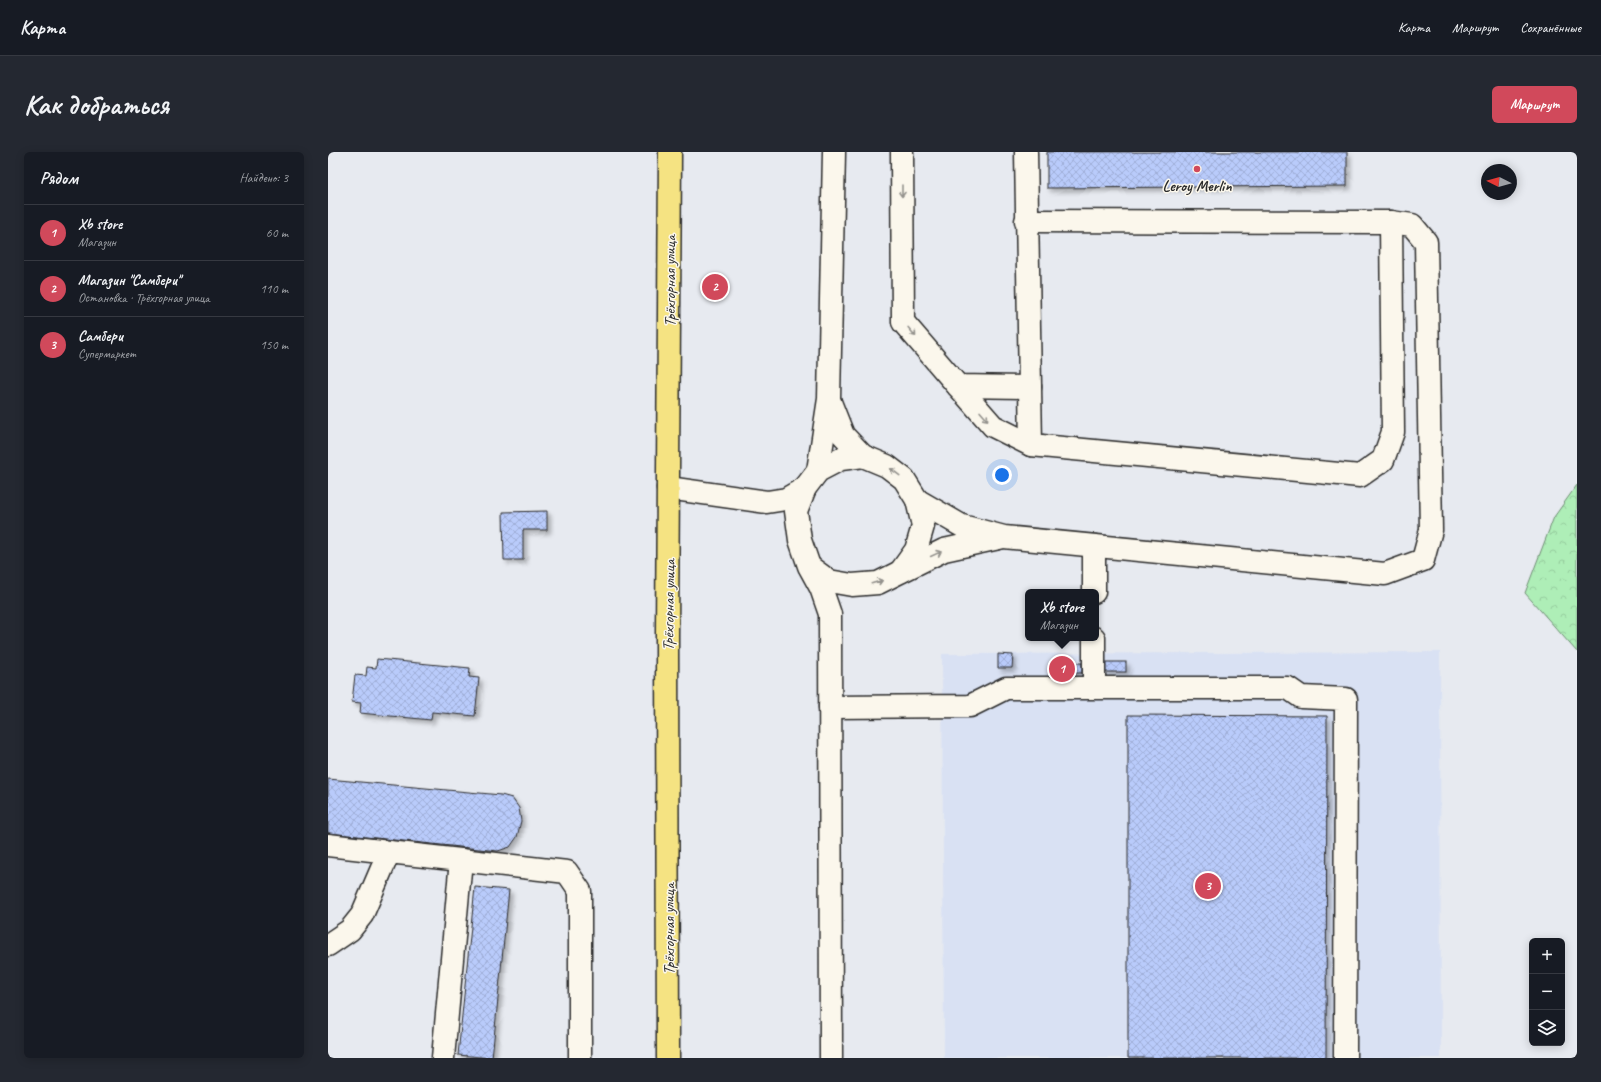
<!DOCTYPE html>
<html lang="ru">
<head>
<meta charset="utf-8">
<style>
	body { margin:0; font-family:Caveat,sans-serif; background:#242831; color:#f1f3f6 }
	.controls { position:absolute; right:12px; bottom:12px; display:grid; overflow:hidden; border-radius:6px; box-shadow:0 2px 10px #0003 }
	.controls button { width:36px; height:36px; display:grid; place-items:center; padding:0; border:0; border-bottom:1px solid #363941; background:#171b24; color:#f1f3f6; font:20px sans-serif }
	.compass { position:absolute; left:1153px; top:12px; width:36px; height:36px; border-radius:50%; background:#171b24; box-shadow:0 2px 10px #0003; rotate:276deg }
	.you { position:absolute; left:674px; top:323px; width:14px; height:14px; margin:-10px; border:3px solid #fff; border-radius:50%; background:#1a73e8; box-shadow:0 0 0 6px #1a73e833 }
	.badge { display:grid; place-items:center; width:26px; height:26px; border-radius:50%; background:#d1495b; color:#fff; font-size:13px; font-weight:700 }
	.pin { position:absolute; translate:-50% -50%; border:2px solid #fff; box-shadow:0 1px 4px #0006 }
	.popup { position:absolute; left:697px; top:437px; width:74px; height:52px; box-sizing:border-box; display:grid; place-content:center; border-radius:6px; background:#171b24; filter:drop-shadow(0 1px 3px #0005); font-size:13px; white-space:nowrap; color:#9ea1a6 }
	.popup b { font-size:15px; color:#f1f3f6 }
	.popup::after { content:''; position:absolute; left:50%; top:100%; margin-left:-8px; border:8px solid transparent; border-top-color:#171b24 }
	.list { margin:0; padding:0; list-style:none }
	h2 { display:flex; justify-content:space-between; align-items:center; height:52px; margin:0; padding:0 16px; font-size:17px }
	h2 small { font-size:13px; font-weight:400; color:#9ea1a6 }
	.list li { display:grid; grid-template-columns:26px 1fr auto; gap:12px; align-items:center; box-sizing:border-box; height:56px; padding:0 16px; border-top:1px solid #363941 }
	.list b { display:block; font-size:15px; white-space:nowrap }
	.list p { margin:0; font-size:13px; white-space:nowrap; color:#9ea1a6 }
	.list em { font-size:13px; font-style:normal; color:#9ea1a6 }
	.icon { flex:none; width:22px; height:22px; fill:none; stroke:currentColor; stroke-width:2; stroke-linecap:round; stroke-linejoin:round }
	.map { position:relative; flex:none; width:1249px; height:906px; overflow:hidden; border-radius:6px }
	header { display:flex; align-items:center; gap:24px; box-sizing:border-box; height:56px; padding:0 20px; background:#171b24; border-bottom:1px solid #363941 }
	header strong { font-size:19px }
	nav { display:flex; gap:22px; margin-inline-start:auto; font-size:14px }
	.intro { display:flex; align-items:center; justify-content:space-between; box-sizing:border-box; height:96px; padding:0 24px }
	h1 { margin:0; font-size:28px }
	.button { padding:10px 18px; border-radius:6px; background:#d1495b; color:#fff; font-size:14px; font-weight:700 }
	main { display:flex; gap:24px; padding:0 24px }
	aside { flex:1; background:#171b24; border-radius:6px; box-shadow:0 2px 10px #0003 }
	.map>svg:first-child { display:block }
	.built { fill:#d9e1f3 }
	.forest { fill:url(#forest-crowns); stroke:#6c8c71 }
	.building { fill:url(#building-cross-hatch); stroke:#2b2b2b; filter:url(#shadow) }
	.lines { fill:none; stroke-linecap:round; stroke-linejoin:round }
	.minor-casing { stroke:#2b2b2b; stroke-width:25 }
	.highway-casing { stroke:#2b2b2b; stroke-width:25 }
	.minor { stroke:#fbf7ec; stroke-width:22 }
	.highway { stroke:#f5e382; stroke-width:22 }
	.oneway { stroke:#93918c }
	.poi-dot { fill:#d1495b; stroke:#fbf7ec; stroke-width:1.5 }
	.labels { text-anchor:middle; stroke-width:3; stroke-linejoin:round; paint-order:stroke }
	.poi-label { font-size:16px; font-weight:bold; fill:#2b2b2b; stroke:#fbf7ec }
	.street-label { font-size:16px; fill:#2b2b2b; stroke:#fbf7ec }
</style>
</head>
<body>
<header>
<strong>Карта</strong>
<nav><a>Карта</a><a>Маршрут</a><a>Сохранённые</a></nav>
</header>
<div class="intro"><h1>Как добраться</h1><a class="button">Маршрут</a></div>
<main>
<aside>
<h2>Рядом<small>Найдено: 3</small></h2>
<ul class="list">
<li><span class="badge">1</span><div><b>Xb store</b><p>Магазин</p></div><em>60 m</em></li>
<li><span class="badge">2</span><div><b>Магазин &quot;Самбери&quot;</b><p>Остановка · Трёхгорная улица</p></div><em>110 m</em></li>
<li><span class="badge">3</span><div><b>Самбери</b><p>Супермаркет</p></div><em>150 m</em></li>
</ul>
</aside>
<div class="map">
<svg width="1249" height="906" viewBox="0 0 1249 906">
	<defs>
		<pattern id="forest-crowns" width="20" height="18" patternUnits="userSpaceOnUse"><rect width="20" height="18" fill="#aeeeb7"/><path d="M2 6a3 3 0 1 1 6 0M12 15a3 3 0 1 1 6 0" fill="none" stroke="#96cc9e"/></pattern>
		<pattern id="building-cross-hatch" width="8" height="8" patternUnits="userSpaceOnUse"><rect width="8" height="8" fill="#b9cbfb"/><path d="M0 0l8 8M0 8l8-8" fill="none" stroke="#9faed7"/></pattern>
		<filter id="shadow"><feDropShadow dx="3.5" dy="3.5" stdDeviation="2" flood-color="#0004"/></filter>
	</defs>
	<rect width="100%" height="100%" fill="#e7eaf0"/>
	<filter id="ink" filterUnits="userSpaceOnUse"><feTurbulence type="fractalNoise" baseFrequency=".025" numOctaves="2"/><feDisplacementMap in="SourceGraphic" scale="8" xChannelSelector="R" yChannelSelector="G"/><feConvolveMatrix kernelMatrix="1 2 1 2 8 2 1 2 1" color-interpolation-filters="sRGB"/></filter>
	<g filter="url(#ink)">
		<path class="built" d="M1112,500L1113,906H616L614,502Z"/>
		<path class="forest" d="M1249,333V500L1197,441L1226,365Z"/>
		<g class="building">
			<path d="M719,0H1019V34L719,36Z"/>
			<path d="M219,359V378H195V408H176L175,360Z"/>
			<path d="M670,502L685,503L684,516H670Z"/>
			<path d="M49,507L142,516L141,525L151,526L147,564L104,560L103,568L32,561L33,551L24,550L27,523L38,524L39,515L48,516Z"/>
			<rect x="775" y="510" width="23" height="10"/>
			<rect x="731" y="511" width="23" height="10"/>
			<path d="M800,563L999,564L998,906H800Z"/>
			<path d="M0,627L173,643L184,646L191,656L193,669L189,685L182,695L170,699L0,681Z"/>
			<path d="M147,735L181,738L164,906L130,903Z"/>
		</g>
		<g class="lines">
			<g class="minor-casing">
				<g id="minor">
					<path d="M574,0L575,170L630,234L702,235"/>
					<path d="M698,0L703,293"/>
					<path d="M630,234L665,274L703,293L1032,324L1055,308L1065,280L1063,70"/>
					<path d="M502,250L515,283L535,304L559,314L576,327L589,348L595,374L588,398L573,419"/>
					<path d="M490,319L501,247L506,0"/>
					<path d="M340,336L439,350L458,347L477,336"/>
					<path d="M589,348L634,374L676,385L1057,422L1095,408L1103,378L1098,90L1084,73L1063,70L698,69"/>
					<path d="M766,394V440"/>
					<path d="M482,415L501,429L524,433L550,431L616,398L671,386"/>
					<path d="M766,486V535"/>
					<path d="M502,555L642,554L678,536H960L973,545L1018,547L1017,906"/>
					<path d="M0,693L61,700"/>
					<path d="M0,793L22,778L34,763L61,700L239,720L252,739V906"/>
					<path d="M115,906L133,708"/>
					<path d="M503,906L502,462L493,436L481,414L472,388L468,359L477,336L490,319L513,307L535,304"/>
				</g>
			</g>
			<g class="highway-casing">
				<path id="highway" d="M340,906L339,484L342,0"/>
			</g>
			<use href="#minor" class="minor"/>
			<use href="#highway" class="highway"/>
		</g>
		<defs><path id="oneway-shaft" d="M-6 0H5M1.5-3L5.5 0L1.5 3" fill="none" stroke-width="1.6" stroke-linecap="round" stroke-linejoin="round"/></defs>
		<g class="oneway">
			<use href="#oneway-shaft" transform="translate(574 39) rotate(90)"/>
			<use href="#oneway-shaft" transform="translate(584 180) rotate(50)"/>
			<use href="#oneway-shaft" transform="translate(656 264) rotate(49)"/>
			<use href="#oneway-shaft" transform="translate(567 320) rotate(-143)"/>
			<use href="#oneway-shaft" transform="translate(608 402) rotate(-25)"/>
			<use href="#oneway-shaft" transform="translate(549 430) rotate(-16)"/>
		</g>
	</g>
	<circle class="poi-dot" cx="869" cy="17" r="4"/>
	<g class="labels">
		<g class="poi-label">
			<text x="869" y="39">Leroy Merlin</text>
		</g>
		<g class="street-label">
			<text transform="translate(341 129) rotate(-90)" y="6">Трёхгорная улица</text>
			<text transform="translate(340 453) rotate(-89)" y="6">Трёхгорная улица</text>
			<text transform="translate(340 777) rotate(-90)" y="6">Трёхгорная улица</text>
		</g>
	</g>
</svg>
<div class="controls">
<button>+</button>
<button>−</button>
<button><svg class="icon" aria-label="layers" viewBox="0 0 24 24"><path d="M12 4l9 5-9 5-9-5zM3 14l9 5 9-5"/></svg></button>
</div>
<svg class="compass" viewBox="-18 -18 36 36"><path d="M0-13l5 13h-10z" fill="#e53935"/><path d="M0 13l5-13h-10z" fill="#9ea1a6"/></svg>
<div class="you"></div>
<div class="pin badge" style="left:734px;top:517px">1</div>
<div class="popup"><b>Xb store</b>Магазин</div>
<div class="pin badge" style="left:387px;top:135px">2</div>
<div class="pin badge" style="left:880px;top:734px">3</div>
</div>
</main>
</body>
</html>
